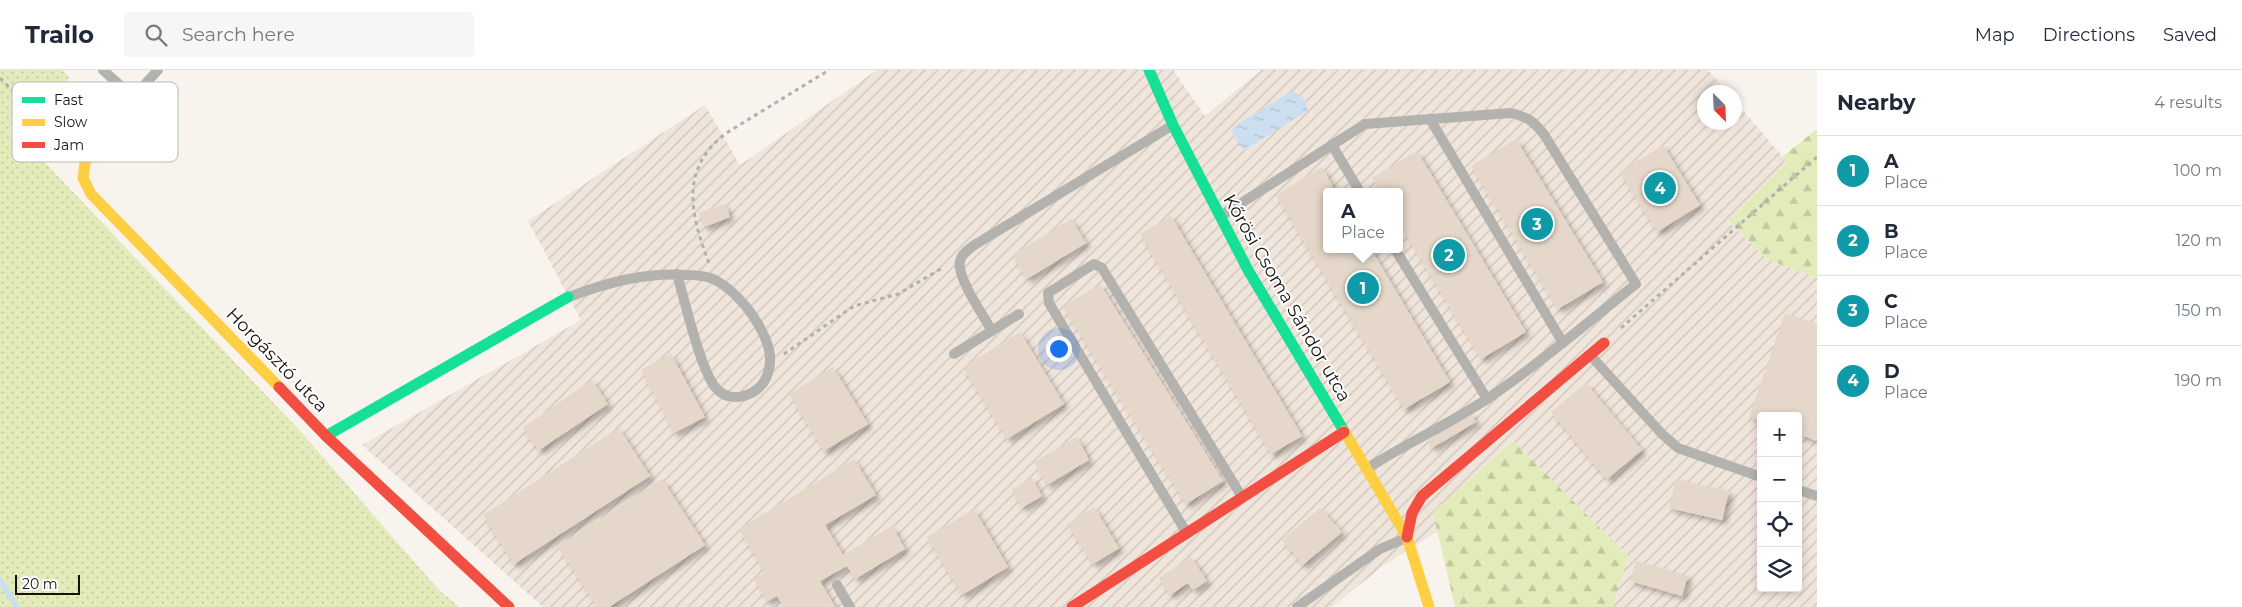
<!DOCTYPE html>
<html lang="en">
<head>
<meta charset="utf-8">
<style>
	body { margin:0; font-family:Montserrat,sans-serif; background:#f6f6f7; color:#1f2937 }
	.controls { position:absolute; right:15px; bottom:15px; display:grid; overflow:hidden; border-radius:5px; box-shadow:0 2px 8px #0003 }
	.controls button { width:45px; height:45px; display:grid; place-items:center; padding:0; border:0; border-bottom:1px solid #e0e1e3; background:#fff; color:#1f2937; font:25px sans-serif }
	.compass { position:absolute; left:1697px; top:15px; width:45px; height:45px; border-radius:50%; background:#fff; box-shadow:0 2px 8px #0003; rotate:156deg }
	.scale { position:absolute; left:15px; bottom:12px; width:65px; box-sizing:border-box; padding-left:5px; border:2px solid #16120f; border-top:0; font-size:14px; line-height:18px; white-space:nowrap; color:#16120f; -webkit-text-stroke:4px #fff; paint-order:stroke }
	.you { position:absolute; left:1058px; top:278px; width:18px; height:18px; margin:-12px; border:4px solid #fff; border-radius:50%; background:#1a73e8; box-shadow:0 0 0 8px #1a73e833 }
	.badge { display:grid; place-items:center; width:32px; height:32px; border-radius:50%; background:#ea580c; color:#fff; font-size:16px; font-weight:700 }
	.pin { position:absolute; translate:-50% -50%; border:2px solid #fff; box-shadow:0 1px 5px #0006 }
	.popup { position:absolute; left:1323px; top:118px; width:80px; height:65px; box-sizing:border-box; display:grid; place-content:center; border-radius:5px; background:#fff; filter:drop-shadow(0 1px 4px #0005); font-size:16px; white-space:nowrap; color:#747a83 }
	.popup b { font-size:19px; color:#1f2937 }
	.popup::after { content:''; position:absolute; left:50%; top:100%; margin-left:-10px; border:10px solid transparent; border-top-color:#fff }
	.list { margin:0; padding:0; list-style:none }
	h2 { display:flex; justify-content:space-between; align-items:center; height:65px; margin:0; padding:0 20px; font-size:21px }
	h2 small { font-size:16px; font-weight:400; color:#747a83 }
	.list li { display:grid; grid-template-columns:32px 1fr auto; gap:15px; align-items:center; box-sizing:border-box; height:70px; padding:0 20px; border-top:1px solid #e0e1e3 }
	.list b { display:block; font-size:19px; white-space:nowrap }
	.list p { margin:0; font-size:16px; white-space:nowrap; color:#747a83 }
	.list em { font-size:16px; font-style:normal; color:#747a83 }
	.icon { flex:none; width:28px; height:28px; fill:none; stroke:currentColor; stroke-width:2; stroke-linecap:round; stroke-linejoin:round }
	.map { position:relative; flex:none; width:1817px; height:537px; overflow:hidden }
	header { display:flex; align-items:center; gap:30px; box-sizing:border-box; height:70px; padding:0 25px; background:#fff; border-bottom:1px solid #e0e1e3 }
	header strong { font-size:24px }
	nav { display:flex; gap:28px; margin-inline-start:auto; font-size:18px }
	.search { width:350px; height:45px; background:#f6f6f7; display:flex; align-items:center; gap:12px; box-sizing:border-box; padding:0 18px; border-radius:5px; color:#747a83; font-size:19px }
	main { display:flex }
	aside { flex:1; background:#fff }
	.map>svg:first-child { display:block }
	.industrial { fill:url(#industrial-furrows); fill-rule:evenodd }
	.grass { fill:url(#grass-dots) }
	.forest { fill:url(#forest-firs) }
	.water { fill:url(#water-ripples) }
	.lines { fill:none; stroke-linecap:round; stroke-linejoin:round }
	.stream { stroke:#cbdff0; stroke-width:6 }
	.building { fill:#e5d8ca; filter:url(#shadow) }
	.path { stroke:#b2b0ad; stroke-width:3; stroke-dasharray:4 4; stroke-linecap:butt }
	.lane { stroke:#b3b2af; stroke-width:10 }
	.fast { stroke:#16e098; stroke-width:11 }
	.slow { stroke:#ffcf43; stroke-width:11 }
	.jam { stroke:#f24e42; stroke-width:11 }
	.labels { text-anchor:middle; stroke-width:4; stroke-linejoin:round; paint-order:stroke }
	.street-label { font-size:18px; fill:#16120f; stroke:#fff }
	.key { fill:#fff; stroke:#b9b8b7; stroke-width:1 }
	.key-label { font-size:14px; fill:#16120f }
</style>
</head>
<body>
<header>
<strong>Trailo</strong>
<div class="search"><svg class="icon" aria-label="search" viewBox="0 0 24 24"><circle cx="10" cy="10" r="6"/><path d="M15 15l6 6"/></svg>Search here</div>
<nav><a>Map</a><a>Directions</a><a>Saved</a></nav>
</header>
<main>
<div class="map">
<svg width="1817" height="537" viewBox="0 0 1817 537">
	<defs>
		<pattern id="industrial-furrows" width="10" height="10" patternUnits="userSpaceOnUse" patternTransform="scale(1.25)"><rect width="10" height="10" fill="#f0e5db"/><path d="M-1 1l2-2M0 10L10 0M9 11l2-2" fill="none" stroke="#cdc3bb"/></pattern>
		<pattern id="grass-dots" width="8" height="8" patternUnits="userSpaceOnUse" patternTransform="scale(1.25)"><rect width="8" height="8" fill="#e3ebba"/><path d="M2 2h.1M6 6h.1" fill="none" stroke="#c2c89f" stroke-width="1.8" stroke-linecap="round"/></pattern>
		<pattern id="forest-firs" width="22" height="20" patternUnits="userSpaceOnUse" patternTransform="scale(1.25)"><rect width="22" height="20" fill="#e3ebba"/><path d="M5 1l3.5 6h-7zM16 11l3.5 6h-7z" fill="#c2c89f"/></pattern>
		<pattern id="water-ripples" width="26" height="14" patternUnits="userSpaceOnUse" patternTransform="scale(1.25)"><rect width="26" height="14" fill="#cbdff0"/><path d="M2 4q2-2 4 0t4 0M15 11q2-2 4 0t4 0" fill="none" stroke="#aebecd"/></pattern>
		<filter id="shadow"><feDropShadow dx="4.5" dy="4.5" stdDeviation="2.5" flood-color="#0004"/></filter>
	</defs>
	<rect width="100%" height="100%" fill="#f8f3ed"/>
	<path class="industrial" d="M877,0H1173L1205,46L1261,0H1708L1727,22H1704V52H1734L1735,31L1788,93L1728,151L1767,189L1817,208V537H1613L1628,486L1513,371L1434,442L1438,461L1383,496L1332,537H543L362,375L581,250L528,151L705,35L740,95ZM1327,122H1399V179H1327ZM1761,346H1798V518H1761Z"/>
	<path class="grass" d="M0,0H62L69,7L32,79L303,364L437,518L459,537H0Z"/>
	<g class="forest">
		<path d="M1817,59V208L1767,189L1728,150L1787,93L1782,87Z"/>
		<path d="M1513,371L1628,486L1613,537H1455L1433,442Z"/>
	</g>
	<path class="water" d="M1292,21C1300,24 1308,31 1307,41L1245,80L1240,77L1231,61L1237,54Z"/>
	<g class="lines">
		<path class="stream" d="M0,510L17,537"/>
	</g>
	<g class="building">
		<path d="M1516,69L1603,212L1558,239L1471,96Z"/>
		<path d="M1663,75L1700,135L1657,162L1620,102Z"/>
		<path d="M1417,81L1526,262L1481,289L1399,153V122H1381L1372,108Z"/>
		<path d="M1322,97L1336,122H1327V179H1371L1450,312L1404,339L1276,125Z"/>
		<path d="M725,134L730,147L704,157L699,143Z"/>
		<path d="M1171,146L1302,366L1271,384L1140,164Z"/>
		<path d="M1071,149L1086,173L1027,209L1012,185Z"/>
		<path d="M1100,214L1223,411L1186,434L1063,237Z"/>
		<path d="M1785,243L1817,255V371L1798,364V346H1761V351L1749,347Z"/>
		<path d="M1020,262L1064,334L1007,369L963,297Z"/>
		<path d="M671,284L705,347L674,363L641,300Z"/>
		<path d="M833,297L868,354L824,381L789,324Z"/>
		<path d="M592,310L608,334L539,380L522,358Z"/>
		<path d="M1586,313L1642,380L1607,409L1551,342Z"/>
		<path d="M1470,342L1476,352L1432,378L1426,367Z"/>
		<path d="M619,358L650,406L514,494L483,445Z"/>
		<path d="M1077,367L1089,390L1047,415L1034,392Z"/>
		<path d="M854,389L876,425L825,455L843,485L892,456L905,479L855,509L847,496L820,511L835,537H784L777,526L767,532L754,509L765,503L739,459Z"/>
		<path d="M1032,408L1042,426L1022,438L1012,420Z"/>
		<path d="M662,409L705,475L609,537H597L558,476Z"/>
		<path d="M1676,409L1729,421L1722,450L1669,438Z"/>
		<path d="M1094,437L1119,478L1093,494L1067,454Z"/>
		<path d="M1320,438L1342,462L1303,495L1282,470Z"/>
		<path d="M974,439L1008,497L962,525L927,467Z"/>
		<path d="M1191,487L1207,511L1193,520L1188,513L1170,525L1159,508Z"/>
		<path d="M1636,491L1688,506L1682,526L1630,511Z"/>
	</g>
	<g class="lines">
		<g class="path">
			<path d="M0,8L68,77"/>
			<path d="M709,193C690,144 679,97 728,62L829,0"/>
			<path d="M1621,258L1817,87"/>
			<path d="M784,284L854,236L898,224L944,197"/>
		</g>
		<g class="lane">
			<path d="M103,0L133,27"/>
			<path d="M117,45L158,0"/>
			<path d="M1430,49L1563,273"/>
			<path d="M1332,75L1360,122"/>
			<path d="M1221,146L1365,54L1511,43C1528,47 1535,52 1545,66L1636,214C1587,253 1539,294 1487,329C1449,354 1407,373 1368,398"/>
			<path d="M1395,179L1487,329"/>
			<path d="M569,227C608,212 646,202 687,205C696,205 709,206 717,211C733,220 749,238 758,254C768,271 775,289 766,308C758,326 730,335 716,318C701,302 684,228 677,204"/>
			<path d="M992,261C984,246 956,207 960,191C962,183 970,178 976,174L1173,55"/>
			<path d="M954,284L1019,244"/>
			<path d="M1591,286L1662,364L1678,378L1761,407"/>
			<path d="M1798,420L1817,426"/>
			<path d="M1186,462L1049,233L1048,223L1094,194L1102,198L1242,427"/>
			<path d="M837,515L850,537"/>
			<path d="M1297,537L1380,479L1406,468"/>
		</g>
		<g class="fast">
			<path d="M1149,0L1173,55L1248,200L1344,361"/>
			<path d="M326,366L568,227"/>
		</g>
		<g class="slow">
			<path d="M116,46L85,93L83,108L91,124L279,317"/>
			<path d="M1344,361L1407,467L1429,537"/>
		</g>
		<g class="jam">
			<path d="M279,317L326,366L509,537"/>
			<path d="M1407,467L1412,443L1422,426L1604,273"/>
			<path d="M1072,537L1344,362"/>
		</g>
	</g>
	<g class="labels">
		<g class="street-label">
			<text transform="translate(1287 228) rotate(60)" y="6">Kőrösi Csoma Sándor utca</text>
			<text transform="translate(277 290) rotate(46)" y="6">Horgásztó utca</text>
		</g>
	</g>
	<rect x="12" y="12" width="166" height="80" rx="8" class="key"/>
	<rect x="22" y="27" width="23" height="6" fill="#16e098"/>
	<rect x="22" y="49" width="23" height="7" fill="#ffcf43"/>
	<rect x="22" y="72" width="23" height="6" fill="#f24e42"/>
	<g class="key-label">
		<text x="54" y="35">Fast</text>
		<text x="54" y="57">Slow</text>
		<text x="54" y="80">Jam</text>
	</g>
</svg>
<div class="controls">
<button>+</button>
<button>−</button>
<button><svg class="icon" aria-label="locate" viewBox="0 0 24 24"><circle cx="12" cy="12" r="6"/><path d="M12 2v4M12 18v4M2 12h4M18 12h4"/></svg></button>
<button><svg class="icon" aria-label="layers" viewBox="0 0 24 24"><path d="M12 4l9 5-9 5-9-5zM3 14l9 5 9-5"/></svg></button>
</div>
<svg class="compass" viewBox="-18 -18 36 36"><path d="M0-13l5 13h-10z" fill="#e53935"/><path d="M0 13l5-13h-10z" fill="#747a83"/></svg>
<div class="scale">20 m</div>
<div class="you"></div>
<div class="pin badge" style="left:1363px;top:218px;background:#0f9aa8">1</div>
<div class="popup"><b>A</b>Place</div>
<div class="pin badge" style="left:1449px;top:185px;background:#0f9aa8">2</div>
<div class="pin badge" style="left:1537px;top:154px;background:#0f9aa8">3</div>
<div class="pin badge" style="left:1660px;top:118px;background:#0f9aa8">4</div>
</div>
<aside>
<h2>Nearby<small>4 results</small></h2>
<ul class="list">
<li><span class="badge" style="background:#0f9aa8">1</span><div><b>A</b><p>Place</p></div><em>100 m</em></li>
<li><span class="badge" style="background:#0f9aa8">2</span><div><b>B</b><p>Place</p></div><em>120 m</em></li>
<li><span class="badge" style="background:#0f9aa8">3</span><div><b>C</b><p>Place</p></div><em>150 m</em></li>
<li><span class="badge" style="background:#0f9aa8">4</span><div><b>D</b><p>Place</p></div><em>190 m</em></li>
</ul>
</aside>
</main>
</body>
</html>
